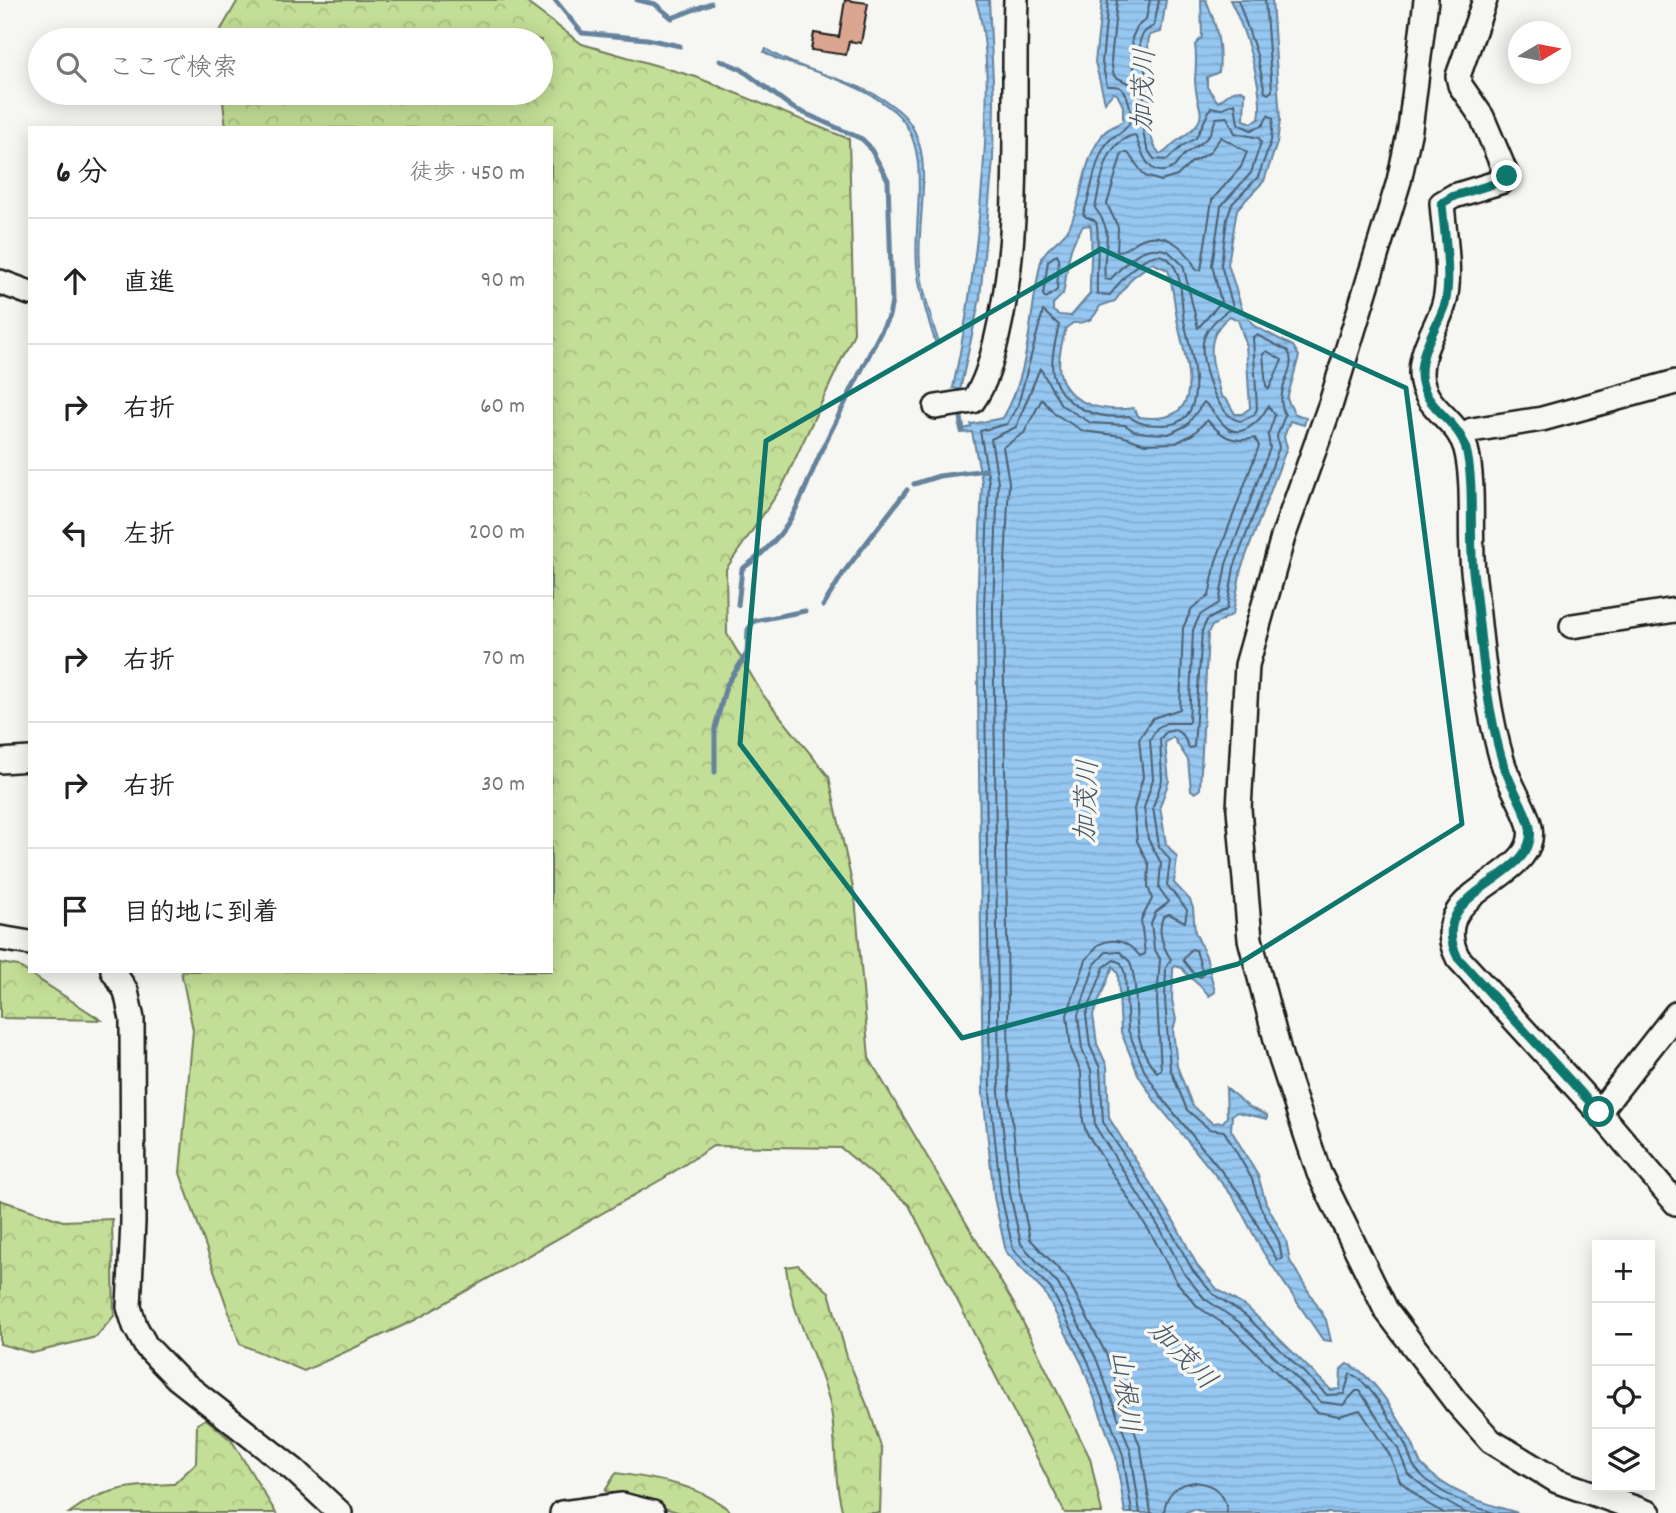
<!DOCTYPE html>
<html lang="ja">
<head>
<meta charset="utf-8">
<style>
	body { margin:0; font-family:Dekko,"Klee One",sans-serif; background:#f2f2f2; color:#222 }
	.controls { position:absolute; right:21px; bottom:21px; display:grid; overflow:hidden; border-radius:0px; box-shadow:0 4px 18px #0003 }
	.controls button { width:63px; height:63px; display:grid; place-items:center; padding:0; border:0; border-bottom:2px solid #e0e0e0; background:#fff; color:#222; font:35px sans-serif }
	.compass { position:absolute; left:1508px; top:21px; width:63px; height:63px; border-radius:50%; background:#fff; box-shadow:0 4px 18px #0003; rotate:80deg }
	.stop { position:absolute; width:21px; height:21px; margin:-16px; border:5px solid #0f766e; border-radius:50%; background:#fff }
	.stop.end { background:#0f766e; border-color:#fff; box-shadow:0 2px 7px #0008 }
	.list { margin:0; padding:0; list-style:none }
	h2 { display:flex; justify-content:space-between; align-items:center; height:91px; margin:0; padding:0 28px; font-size:30px }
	h2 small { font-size:23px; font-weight:400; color:#767676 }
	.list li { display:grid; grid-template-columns:46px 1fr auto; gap:21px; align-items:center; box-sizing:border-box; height:126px; padding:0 28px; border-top:2px solid #e0e0e0 }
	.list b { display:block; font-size:26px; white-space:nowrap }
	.list em { font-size:23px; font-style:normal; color:#767676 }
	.icon { flex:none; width:38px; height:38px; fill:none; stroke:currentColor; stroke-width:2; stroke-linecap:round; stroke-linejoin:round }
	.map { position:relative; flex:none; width:1676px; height:1513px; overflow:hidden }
	.search { position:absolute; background:#fff; box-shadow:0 4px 18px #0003; left:28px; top:28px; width:525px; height:77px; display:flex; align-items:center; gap:18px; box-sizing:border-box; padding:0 24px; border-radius:38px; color:#767676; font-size:26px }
	.panel { position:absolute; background:#fff; box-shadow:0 4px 18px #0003; left:28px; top:126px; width:525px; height:847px; border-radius:0px }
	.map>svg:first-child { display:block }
	.forest { fill:url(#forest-crowns); stroke:#707d59; stroke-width:2 }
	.water { fill:url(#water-rules); stroke:#65839c; stroke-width:2; fill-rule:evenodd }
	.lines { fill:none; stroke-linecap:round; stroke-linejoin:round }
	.shore { stroke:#4c6071; stroke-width:2 }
	.stream { stroke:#65839c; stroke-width:5 }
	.building { fill:#dba690; stroke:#1c1c1c; stroke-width:2 }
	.minor-casing { stroke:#1c1c1c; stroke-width:28 }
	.minor { stroke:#f6f6f2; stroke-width:23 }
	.route { stroke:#0f766e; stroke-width:9 }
	.marked { fill:none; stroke:#0f766e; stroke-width:5; stroke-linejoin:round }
	.labels { text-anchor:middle; stroke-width:7; stroke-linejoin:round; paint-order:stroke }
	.water-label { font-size:28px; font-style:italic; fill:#465867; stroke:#f6f6f2 }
</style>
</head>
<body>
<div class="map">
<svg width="1676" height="1513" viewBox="0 0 1676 1513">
	<defs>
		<pattern id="forest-crowns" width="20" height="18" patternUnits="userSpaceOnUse" patternTransform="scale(1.75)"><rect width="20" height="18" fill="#c3de96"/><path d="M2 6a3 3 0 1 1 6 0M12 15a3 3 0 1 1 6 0" fill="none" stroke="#a7be81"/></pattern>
		<pattern id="water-rules" width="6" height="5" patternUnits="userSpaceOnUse" patternTransform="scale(1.75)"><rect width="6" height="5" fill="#95c7f1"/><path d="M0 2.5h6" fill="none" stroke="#80aace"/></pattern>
	</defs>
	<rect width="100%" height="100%" fill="#f6f6f2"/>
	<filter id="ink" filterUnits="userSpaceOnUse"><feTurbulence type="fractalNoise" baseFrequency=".0143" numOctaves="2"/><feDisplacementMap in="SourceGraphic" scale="14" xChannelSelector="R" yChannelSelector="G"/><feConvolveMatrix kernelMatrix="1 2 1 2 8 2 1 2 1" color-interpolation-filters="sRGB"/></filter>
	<g filter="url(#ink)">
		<g class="forest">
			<path d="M238,0H523L582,44L696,77L849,139L854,333L782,487L726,569L727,634L763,695L829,777L855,897L869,1058L1014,1304L1090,1458L1102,1513H1065L909,1205L841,1148L713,1146L664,1178L415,1320L304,1371L240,1344L180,1173L193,1030L181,971H551V128H226L222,93H541V40H215Z"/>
			<path d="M0,963L18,966L101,1020L0,1018Z"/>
			<path d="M0,1200L63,1221L112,1219L114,1316L96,1337L33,1353L0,1344Z"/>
			<path d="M798,1265L829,1292L847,1357L870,1412L882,1450L880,1513H843C832,1476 838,1437 829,1400C817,1354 791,1315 786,1267Z"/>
			<path d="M206,1419L232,1441L276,1513H69C103,1487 133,1486 174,1484L196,1463L197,1424Z"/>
			<path d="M616,1473C656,1479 701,1484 732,1513H681L605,1491Z"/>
		</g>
		<g class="water">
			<path d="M976,0H989L994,101L993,160L980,298L960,390L953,388C970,307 980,227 985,144C987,98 990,45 976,0Z"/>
			<path d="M1102,0H1166L1161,32L1150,35C1145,47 1151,56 1152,68C1153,94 1141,134 1160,154C1168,152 1170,145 1177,141C1216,115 1195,113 1195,79C1196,67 1197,57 1195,45L1202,37L1201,0H1206C1216,24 1222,45 1219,72L1207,77V87L1218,102L1233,91L1241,90L1245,92L1244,120L1252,123L1259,119C1265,91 1244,26 1230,0H1272L1280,120L1277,143L1264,181L1237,209L1228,264L1242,309L1254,326L1293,346L1299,356L1287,399L1294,413L1306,418L1304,425L1290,421L1284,437L1287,447L1241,569L1233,614L1212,626L1208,633L1200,789L1195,793L1191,790L1188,760L1173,737L1165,743L1169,781L1160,806L1166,844L1177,857L1174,883L1190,900L1193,908L1195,932L1206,956L1215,992L1209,996C1201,984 1190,980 1182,968L1175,966L1173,969L1172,1000L1176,1020L1173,1030L1177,1066L1192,1105L1212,1123L1223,1122L1227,1117L1226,1088L1250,1108L1267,1115V1119L1237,1112L1232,1115L1231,1130L1258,1176L1266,1203L1286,1240L1290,1261L1326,1320L1331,1341L1323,1340L1263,1252L1234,1198L1155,1101L1138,1074L1121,1032L1118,974L1113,966L1093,1015L1097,1044L1107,1066L1109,1118L1175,1223L1198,1267L1217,1289L1249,1309L1331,1390L1340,1389L1341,1369L1347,1364C1373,1373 1397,1416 1411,1441C1416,1448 1416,1459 1422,1465C1447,1493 1484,1503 1518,1513H1205L1194,1509L1184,1513H1125L1116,1457L1082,1364L1045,1293L1006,1252L994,1197L983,1093L977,606L982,482L972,432L961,433L959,426L964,429L971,427V424L1003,418C1031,371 1029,312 1041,261C1044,248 1062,240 1069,228C1083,200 1082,163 1101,137C1105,129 1115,126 1123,121V106L1117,94L1113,93L1105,102L1095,62ZM1090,225C1094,236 1089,278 1090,294L1071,316L1059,315L1053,311V304L1063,294C1069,266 1065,252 1083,226ZM1152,263L1168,270C1174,288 1174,306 1178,324C1187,366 1209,427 1139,417L1133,408C1106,412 1067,406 1060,373C1057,360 1062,341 1066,328L1073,323C1089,323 1093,320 1100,306L1115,301L1132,278ZM1230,316L1238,320L1246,344L1250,408L1242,414H1235L1227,400L1221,396C1213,367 1201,337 1230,316Z"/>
			<path d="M766,49C805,75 859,77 898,110C941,145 915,219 920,265C922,290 931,319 939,343L936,344C928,319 919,291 917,266C912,220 935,146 894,111C862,84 815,72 777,59L764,52Z"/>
		</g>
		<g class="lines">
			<g class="shore">
				<path d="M1108,0L1102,62L1107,86C1112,86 1119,85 1122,89C1129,96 1134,117 1128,125C1120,138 1110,131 1100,156C1092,175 1091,196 1083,214C1087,220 1092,217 1096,222C1100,228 1096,281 1097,294L1110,295C1121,280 1157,233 1175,268C1183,284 1181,304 1184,321C1190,348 1215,424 1163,425C1149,425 1139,425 1129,416C1099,420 1061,408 1053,374C1050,359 1056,339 1059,325L1043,311L1018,405L1007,424L980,431L989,482L984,606L990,1093L1001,1195L1013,1249L1051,1289L1088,1361L1123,1455L1132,1513"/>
				<path d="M1117,0L1111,61L1114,76L1132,85L1135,82L1132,38L1137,27L1146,19L1150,0"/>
				<path d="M1159,0L1154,26C1148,29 1142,32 1140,41C1139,50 1144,59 1145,68C1147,96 1134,136 1154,159L1167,160L1182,146L1196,138L1211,107L1220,109L1235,103L1238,124L1251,130L1263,125L1268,115L1273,118L1271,141L1258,177L1232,204L1227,219L1221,265L1233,307C1222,314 1209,324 1204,338C1197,360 1218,420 1241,421L1254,415L1257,409L1253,337L1257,335L1288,351C1299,369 1272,389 1285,415L1277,436L1279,448L1234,567L1227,609L1207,620L1202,631L1194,747L1189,748L1183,735L1175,730L1166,732L1160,739L1162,780L1153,807L1159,846L1170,860L1167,885L1187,910L1185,922L1169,914L1163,917C1157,930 1163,948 1171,959L1166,968L1165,1000L1170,1068L1187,1110L1209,1129L1224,1131L1252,1179L1260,1206L1279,1242L1282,1259L1277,1260L1240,1194L1161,1097L1144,1070L1128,1030L1125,974L1121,963L1114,960L1104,967L1086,1015L1090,1046L1100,1068L1103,1122L1169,1227L1193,1271L1213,1294L1245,1315L1327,1395L1344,1394L1350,1374C1367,1377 1396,1428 1405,1444C1409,1451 1410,1462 1416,1469C1434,1492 1467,1505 1494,1513"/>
				<path d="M1238,0L1257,55L1265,92L1268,94L1272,91L1265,0"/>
				<path d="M1227,117L1235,133L1259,138L1261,142L1251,173L1221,206L1212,265L1221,302L1198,328L1183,265L1168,251C1142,242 1126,262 1110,280L1105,279C1101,246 1117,237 1095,208C1101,182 1104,141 1135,135C1141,149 1148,183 1174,167C1178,163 1180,158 1185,154C1204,140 1208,143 1216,118Z"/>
				<path d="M1221,137L1247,152L1241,167L1212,200L1201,270H1196C1188,249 1166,230 1142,239C1133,243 1125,251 1117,252L1118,227L1107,204L1122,153H1128L1145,176L1161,181L1177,176L1192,162L1209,153Z"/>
				<path d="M1057,254L1059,258L1057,290L1046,298L1043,295L1048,261Z"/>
				<path d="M1267,351L1282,360L1269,389L1266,386L1263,354Z"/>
				<path d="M1191,949L1196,950L1203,974L1201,977L1194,974L1183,960Z"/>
				<path d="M1140,1513L1131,1452L1096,1358L1058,1284L1021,1244L1010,1194L999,1092L993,606L998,482L991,439L1016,427L1040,368L1061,405L1091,423L1125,425L1134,431L1147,433L1169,434L1187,425L1204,402C1212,409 1216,416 1223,424C1240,443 1261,420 1268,406L1275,415L1268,435L1270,448L1226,564L1219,603L1200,615L1193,630L1189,723H1166L1157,728L1150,740L1153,779L1144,808L1148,839L1161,863L1159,888L1169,902L1156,912L1151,923L1154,948L1160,959L1157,1000L1161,1070L1157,1072C1125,1036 1143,998 1130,962L1120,952H1106L1095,964L1078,1015L1082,1049L1091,1070L1095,1126L1162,1232L1185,1275L1205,1299L1239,1322L1321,1402L1343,1405L1356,1391H1360L1398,1449L1408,1474L1434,1495L1466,1513"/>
				<path d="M1151,1513L1141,1449L1106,1354L1067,1278L1030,1239L1020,1192L1009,1092L1003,606L1009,482L1003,447L1024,433L1042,399L1055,414L1083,431L1122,436L1145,444L1176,443L1193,434L1207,420C1222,436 1231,444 1255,438L1259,446L1216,561L1209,596L1192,608L1183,628L1180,709L1153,718L1139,739L1143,777L1134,809L1137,841L1149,865L1148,886L1152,899L1141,920L1145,954L1140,956C1128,942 1115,936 1098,945L1086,960L1067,1015L1071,1049L1081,1072L1083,1121L1086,1132L1153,1237L1176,1281L1198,1307L1233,1330L1317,1412L1339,1416L1360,1410L1389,1454L1400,1481L1426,1503L1444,1513"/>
				<path d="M1164,1513C1165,1494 1177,1484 1195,1482C1214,1484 1226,1493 1227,1513"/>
			</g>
			<g class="stream">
				<path d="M555,0L582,33L647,39L680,46"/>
				<path d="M637,0L655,4L672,18L711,3"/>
				<path d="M720,60L741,69L793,108L862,139L869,146L888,180L892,301L889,316C868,356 848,397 828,437C799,495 800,528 742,569L738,605"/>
				<path d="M960,410L963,431"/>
				<path d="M914,484L939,476L986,470"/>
				<path d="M823,606L844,572L907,490"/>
				<path d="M715,772V728L726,686L747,653L748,630L754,621L805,611"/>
			</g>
		</g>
		<path class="building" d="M845,0L868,3L861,43L849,41L846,55L811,50L814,33L839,37Z"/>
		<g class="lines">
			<g class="minor-casing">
				<g id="minor">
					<path d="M1426,0L1410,129L1399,181L1331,403L1283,537L1247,665L1239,809L1250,939L1281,1059L1319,1173L1386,1310L1456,1402L1491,1441L1557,1481L1649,1513"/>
					<path d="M1485,0L1458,76L1460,85L1482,117L1507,176L1503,181L1454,196L1442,203C1444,232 1452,277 1444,304C1437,328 1421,347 1421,374C1422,409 1458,418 1466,449C1475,483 1469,534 1473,571C1481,634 1484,699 1502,760C1508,782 1522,802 1529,823C1546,881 1421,886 1458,958L1599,1112L1676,1203"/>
					<path d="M0,282L30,293"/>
					<path d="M936,407L973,401C987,381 991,361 997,337C1023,228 1012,111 1016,0"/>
					<path d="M1461,437L1472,430L1542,419L1676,382"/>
					<path d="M1572,626L1676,610"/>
					<path d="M0,761L30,759"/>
					<path d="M0,938L30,943"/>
					<path d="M113,971L126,991L132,1019L133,1222L129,1307L135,1326L146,1346L177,1378L294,1470L340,1513"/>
					<path d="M1599,1112L1676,1014"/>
					<path d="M562,1513L622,1505L653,1513"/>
				</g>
			</g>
			<use href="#minor" class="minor"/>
		</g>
	</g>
	<g class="lines" filter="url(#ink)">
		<path class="route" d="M1507,176L1503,181L1454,196L1442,203C1444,232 1452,277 1445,304C1437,328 1421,347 1421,374C1422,409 1458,418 1466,449C1475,483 1469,534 1473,571C1481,634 1484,699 1502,760C1508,782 1522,802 1529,823C1546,881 1421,886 1458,958L1599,1112"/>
	</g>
	<path class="marked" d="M1101,249L1406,388L1462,824L1238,964L962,1038L740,744L766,441Z"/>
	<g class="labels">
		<g class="water-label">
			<text transform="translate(1142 90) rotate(-88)" y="10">加茂川</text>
			<text transform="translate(1085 801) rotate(-88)" y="10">加茂川</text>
			<text transform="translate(1184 1354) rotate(46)" y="10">加茂川</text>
			<text transform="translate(1127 1391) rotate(83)" y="10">山根川</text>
		</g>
	</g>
</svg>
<div class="controls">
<button>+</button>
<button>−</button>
<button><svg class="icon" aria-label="locate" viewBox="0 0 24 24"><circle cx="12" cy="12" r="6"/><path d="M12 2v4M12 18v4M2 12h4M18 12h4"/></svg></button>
<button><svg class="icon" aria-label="layers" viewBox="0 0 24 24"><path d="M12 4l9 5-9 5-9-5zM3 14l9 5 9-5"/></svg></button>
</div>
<svg class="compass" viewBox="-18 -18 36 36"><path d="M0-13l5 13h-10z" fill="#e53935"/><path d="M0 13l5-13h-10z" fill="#767676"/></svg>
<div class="stop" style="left:1599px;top:1112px"></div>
<div class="stop end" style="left:1507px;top:176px"></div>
<div class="search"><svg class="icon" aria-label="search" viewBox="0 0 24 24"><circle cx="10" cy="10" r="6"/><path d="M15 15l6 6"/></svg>ここで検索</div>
<section class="panel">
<h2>6 分<small>徒歩 · 450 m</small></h2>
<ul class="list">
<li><svg class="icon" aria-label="ahead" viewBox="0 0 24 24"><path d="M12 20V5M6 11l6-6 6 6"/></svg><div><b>直進</b></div><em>90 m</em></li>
<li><svg class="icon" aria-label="right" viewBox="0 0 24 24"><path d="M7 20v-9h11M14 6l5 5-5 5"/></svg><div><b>右折</b></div><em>60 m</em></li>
<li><svg class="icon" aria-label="left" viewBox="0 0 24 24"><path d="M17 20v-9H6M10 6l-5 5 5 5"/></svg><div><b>左折</b></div><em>200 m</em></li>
<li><svg class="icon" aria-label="right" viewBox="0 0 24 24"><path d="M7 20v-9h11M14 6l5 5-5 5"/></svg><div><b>右折</b></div><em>70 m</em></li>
<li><svg class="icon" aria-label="right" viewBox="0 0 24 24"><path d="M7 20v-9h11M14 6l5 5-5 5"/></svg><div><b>右折</b></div><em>30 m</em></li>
<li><svg class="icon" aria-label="arrive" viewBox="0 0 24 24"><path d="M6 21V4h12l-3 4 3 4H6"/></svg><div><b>目的地に到着</b></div></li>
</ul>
</section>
</div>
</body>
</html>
